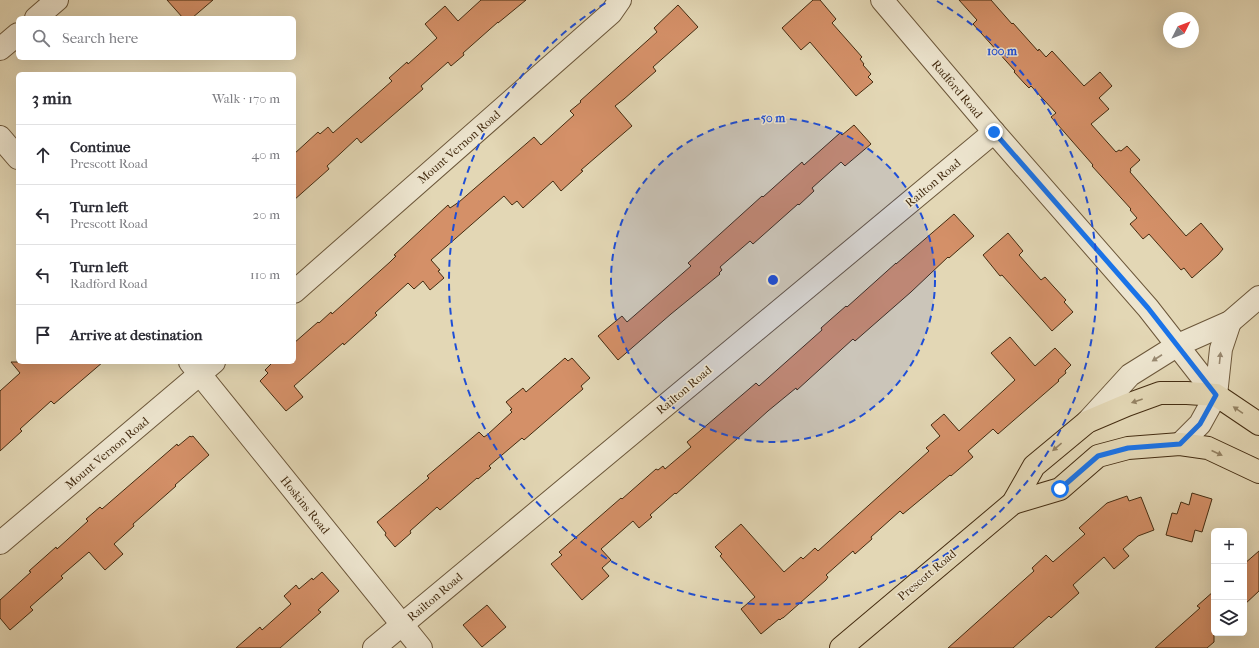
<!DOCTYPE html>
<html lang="en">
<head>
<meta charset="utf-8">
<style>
	body { margin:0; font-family:"IM FELL French Canon",serif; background:#f2f2f3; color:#2b2b33 }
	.controls { position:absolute; right:12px; bottom:12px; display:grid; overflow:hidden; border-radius:6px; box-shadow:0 4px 16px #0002 }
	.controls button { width:36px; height:36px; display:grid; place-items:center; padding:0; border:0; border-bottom:1px solid #e1e1e2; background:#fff; color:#2b2b33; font:20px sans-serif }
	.compass { position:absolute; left:1163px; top:12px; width:36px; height:36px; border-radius:50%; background:#fff; box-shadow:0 4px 16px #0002; rotate:48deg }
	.stop { position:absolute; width:12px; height:12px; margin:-9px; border:3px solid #1a73e8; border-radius:50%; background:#fff }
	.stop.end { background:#1a73e8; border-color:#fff; box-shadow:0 1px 4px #0008 }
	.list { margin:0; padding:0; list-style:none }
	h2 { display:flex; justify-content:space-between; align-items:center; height:52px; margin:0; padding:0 16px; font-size:17px }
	h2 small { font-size:13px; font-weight:400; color:#7c7c81 }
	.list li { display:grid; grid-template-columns:26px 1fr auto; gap:12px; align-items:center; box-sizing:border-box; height:60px; padding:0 16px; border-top:1px solid #e1e1e2 }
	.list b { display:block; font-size:15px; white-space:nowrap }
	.list p { margin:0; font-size:13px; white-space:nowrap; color:#7c7c81 }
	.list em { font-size:13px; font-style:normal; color:#7c7c81 }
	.icon { flex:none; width:22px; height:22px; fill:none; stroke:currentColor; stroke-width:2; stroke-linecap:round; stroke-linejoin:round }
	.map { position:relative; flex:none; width:1259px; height:648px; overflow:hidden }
	.search { position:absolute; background:#fff; box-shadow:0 4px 16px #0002; left:16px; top:16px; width:280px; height:44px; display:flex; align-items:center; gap:10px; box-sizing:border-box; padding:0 14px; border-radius:6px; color:#7c7c81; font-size:15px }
	.panel { position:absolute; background:#fff; box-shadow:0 4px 16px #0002; left:16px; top:72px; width:280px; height:292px; border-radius:6px }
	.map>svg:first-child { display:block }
	.building { fill:#d49068; stroke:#442c11 }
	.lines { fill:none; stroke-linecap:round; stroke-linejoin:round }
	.minor-casing { stroke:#6c573a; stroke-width:24 }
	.major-casing { stroke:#442c11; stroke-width:24 }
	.minor { stroke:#ede5cf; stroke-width:22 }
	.major { stroke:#e3d7b5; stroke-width:22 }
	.oneway { fill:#988870 }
	.oneway2 { fill:#948263 }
	.route { stroke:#1a73e8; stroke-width:5 }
	.ring { fill:none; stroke:#1d4ed8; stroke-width:2; stroke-dasharray:7 5 }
	.labels { text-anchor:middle; stroke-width:3; stroke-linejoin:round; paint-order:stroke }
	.street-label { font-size:12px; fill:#442c11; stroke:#ede5cf }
	.centre { fill:#1d4ed8; stroke:#ede5cf; stroke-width:2 }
	.ring-label { font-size:12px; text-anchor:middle; font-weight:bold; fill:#1d4ed8; stroke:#ede5cf; stroke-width:3; stroke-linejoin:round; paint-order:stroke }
</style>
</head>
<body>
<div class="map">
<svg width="1259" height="648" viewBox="0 0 1259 648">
	<rect width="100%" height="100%" fill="#e3d7b5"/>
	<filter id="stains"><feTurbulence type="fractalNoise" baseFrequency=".005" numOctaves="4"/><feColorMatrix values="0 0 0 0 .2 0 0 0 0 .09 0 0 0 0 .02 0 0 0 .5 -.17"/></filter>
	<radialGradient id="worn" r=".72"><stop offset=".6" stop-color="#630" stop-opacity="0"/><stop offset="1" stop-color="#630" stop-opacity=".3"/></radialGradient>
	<g class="building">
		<path d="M167,0H213L192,18H183Z"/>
		<path d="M481,0H526L498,23V22L463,53L464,55L451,66L448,62L421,86L423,89L361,143L357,138L327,166L329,169L294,200V154L318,132L320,134L328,127L333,133L392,81L389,78L407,62L408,64L437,38L425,24L445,6L458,21Z"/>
		<path d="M813,0H820L836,19L832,23L862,57L860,59L864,64L863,65L871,74L868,77L873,82L856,96L810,42L801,50L782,28Z"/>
		<path d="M959,0H991L1012,24L1013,23L1038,51L1039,49L1046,57L1052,51L1084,86L1100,72L1112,86L1099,98L1109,109L1091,124L1116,152L1119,150L1121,151L1127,146L1140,160L1130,169L1131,170L1130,172L1186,236L1201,223L1223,249L1218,255L1192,278L1184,268L1181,270L1149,234L1143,239L1130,224L1137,218L1130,210L1131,209L1092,166L1093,165L1051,117L1056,113L1031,86L1029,88L1025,84L1014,72L1015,71L973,24L977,20Z"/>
		<path d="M678,5L698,27L653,67L656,71L624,99L615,106L632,126L581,170L583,171L561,191L553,181L523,208L517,201L512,205L504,196L431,260L440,270L438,271L444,278L430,290L423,281L414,289L408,283L375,313L377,315L344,345L343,343L294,386L303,397L286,411L260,381L268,373L265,370L273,362H294V343L318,322L319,323L331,312L332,314L390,262L396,256L394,255L448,205L450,208L459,202L534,137L541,145L574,115L570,111L581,102L580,101L657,32L654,28Z"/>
		<path d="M854,125L871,144L845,166L841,162L812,188L814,191L799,205L798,204L753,244L750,241L720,267L722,270L719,273L720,274L671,314L618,360L598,336L622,316L627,322L691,266L688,263L762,196L763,197L802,162L804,165L840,133L842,135Z"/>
		<path d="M954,214L974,236L949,258L948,257L911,292L855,341L853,339L797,390L796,388L768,411L676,494L675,493L650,515L652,517L639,528L633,521L601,549L611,560L602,568L609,576L582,600L551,564L562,555L559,552L621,498L622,499L656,469L658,470L663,466L665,469L691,447L687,442L756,383L759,386L822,330L821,328L830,320L846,306L847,307L896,263V264Z"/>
		<path d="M1008,233L1023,251L1019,255L1041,280L1045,277L1054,287L1066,300L1064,302L1073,312L1052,331L1002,275L1000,276L983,255Z"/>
		<path d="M1010,337L1035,366L1055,348L1071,365L1065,371L1066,373L1058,380L1059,381L998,434L993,429L968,451L973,457L951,476L950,475L903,514L900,511L871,537L872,539L855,554L853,551L826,575L828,577L826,580L783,618H782L780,620L779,619L761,634L741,609L755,597L720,556L722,554L715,547L741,524L784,572L801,557L803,559L815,548L818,551L929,451L926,448L940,436L931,425L944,414L959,431L1015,380L991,353Z"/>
		<path d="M565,358L568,361L572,358L590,378L581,386L583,389L524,440L522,438L489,466L491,468L478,479L477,478L440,510L437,507L410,531L411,533L395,547L385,535L386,533L377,522L429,478L427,476L479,432L484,437L487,435L512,412L510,410L512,409L506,402L523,388L526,392Z"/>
		<path d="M11,362H103L54,404L51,401L20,429L22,431L0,451V391L20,373Z"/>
		<path d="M190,436L191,437L193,436L209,455L175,485L176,486L133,524L134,526L114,544L123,554L105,570L89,552L61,576L63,578L30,607L33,610L10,630L0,618V600L31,572L29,571L56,547L57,549L88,521L86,519L100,507L102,509L177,444L178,446Z"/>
		<path d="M1192,493L1212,499L1202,532L1195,530L1192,542L1166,535L1172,513L1177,514L1181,502L1189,505Z"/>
		<path d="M1127,496L1129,501L1141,497L1154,530L1138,536L1123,549L1129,556L1114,569L1104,557L1073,585L1079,593L1051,618L1049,616L1013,648H948L1034,571L1032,568L1046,555L1053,562L1085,534L1079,528L1107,503Z"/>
		<path d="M1259,551V591L1244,605V564Z"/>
		<path d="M322,572L339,591L318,610L321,612L280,648H236L260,627L262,630L291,604L284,596L296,585L299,589L312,578L313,580Z"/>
		<path d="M1214,591V642L1207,648H1155L1200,608L1197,606Z"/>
		<path d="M487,605L506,627L482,647L463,625Z"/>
	</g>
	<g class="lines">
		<g class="minor-casing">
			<g id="minor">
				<path d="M882,0L994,132L1148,308L1216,395"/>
				<path d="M36,18L57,0"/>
				<path d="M0,49L18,34"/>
				<path d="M0,137L18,158"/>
				<path d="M294,292L611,13L620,0"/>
				<path d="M190,362L421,648"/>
				<path d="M1087,422L1130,375L1178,345L1230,322L1259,297"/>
				<path d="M1180,444L1200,424L1216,395L1221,349L1230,322"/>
				<path d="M0,543L214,362"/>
				<path d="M374,648L994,132"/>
			</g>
		</g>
		<g class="major-casing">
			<g id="major">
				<path d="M1013,503L1060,489L1098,456L1128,448L1180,444L1208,448L1259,472"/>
				<path d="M841,648L1013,503L1034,466L1087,422L1127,405L1160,393H1187L1216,395L1259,424"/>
			</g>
		</g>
		<use href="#minor" class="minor"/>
		<use href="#major" class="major"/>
	</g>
	<defs><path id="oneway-solid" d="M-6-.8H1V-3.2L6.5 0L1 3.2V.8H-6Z"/></defs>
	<g class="oneway">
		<use href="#oneway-solid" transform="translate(1157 358) rotate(147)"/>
		<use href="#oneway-solid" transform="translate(1220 358) rotate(-84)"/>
	</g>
	<g class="oneway2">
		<use href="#oneway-solid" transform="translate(1137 401) rotate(161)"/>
		<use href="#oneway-solid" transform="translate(1238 410) rotate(-146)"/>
		<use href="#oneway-solid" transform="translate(1057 447) rotate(140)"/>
		<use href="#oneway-solid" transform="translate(1217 453) rotate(25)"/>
	</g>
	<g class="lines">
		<path class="route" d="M994,132L1148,308L1216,395L1200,424L1180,444L1128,448L1098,456L1060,489"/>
	</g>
	<circle cx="773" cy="280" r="162" fill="#1d4ed8" fill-opacity=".12"/>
	<g class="ring">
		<circle cx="773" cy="280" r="162"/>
		<path d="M937 1A324 324 0 1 1 609 1"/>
	</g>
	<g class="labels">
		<g class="street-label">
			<text transform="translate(957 89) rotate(50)" y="4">Radford Road</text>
			<text transform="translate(459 147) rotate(-41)" y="4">Mount Vernon Road</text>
			<text transform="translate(933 183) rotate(-40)" y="4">Railton Road</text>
			<text transform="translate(684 390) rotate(-40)" y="4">Railton Road</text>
			<text transform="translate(107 453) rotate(-40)" y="4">Mount Vernon Road</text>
			<text transform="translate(305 505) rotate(51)" y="4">Hoskins Road</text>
			<text transform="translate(927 575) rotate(-40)" y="4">Prescott Road</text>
			<text transform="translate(435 597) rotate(-40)" y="4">Railton Road</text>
		</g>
	</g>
	<circle cx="773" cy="280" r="6" class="centre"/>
	<g class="ring-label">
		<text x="1002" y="55">100 m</text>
		<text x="773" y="122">50 m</text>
	</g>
	<rect width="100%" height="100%" filter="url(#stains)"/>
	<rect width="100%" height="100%" fill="url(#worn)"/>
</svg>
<div class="controls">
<button>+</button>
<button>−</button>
<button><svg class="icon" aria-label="layers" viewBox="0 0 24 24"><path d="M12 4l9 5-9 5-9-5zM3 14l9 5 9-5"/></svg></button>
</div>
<svg class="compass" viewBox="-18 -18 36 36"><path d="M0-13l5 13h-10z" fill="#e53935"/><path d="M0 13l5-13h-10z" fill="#7c7c81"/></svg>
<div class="stop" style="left:1060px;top:489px"></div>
<div class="stop end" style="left:994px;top:132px"></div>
<div class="search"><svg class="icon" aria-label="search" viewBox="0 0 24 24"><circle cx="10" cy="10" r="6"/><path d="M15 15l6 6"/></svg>Search here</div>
<section class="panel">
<h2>3 min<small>Walk · 170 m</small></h2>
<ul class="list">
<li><svg class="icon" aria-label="ahead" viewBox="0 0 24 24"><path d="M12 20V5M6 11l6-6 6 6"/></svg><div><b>Continue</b><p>Prescott Road</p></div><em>40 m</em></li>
<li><svg class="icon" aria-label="left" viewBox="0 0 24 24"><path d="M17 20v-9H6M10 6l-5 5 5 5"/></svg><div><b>Turn left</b><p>Prescott Road</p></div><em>20 m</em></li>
<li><svg class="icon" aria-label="left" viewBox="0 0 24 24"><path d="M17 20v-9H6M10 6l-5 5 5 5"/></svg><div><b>Turn left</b><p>Radford Road</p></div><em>110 m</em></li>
<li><svg class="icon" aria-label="arrive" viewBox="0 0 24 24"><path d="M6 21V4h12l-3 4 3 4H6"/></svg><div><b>Arrive at destination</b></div></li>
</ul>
</section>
</div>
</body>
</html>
